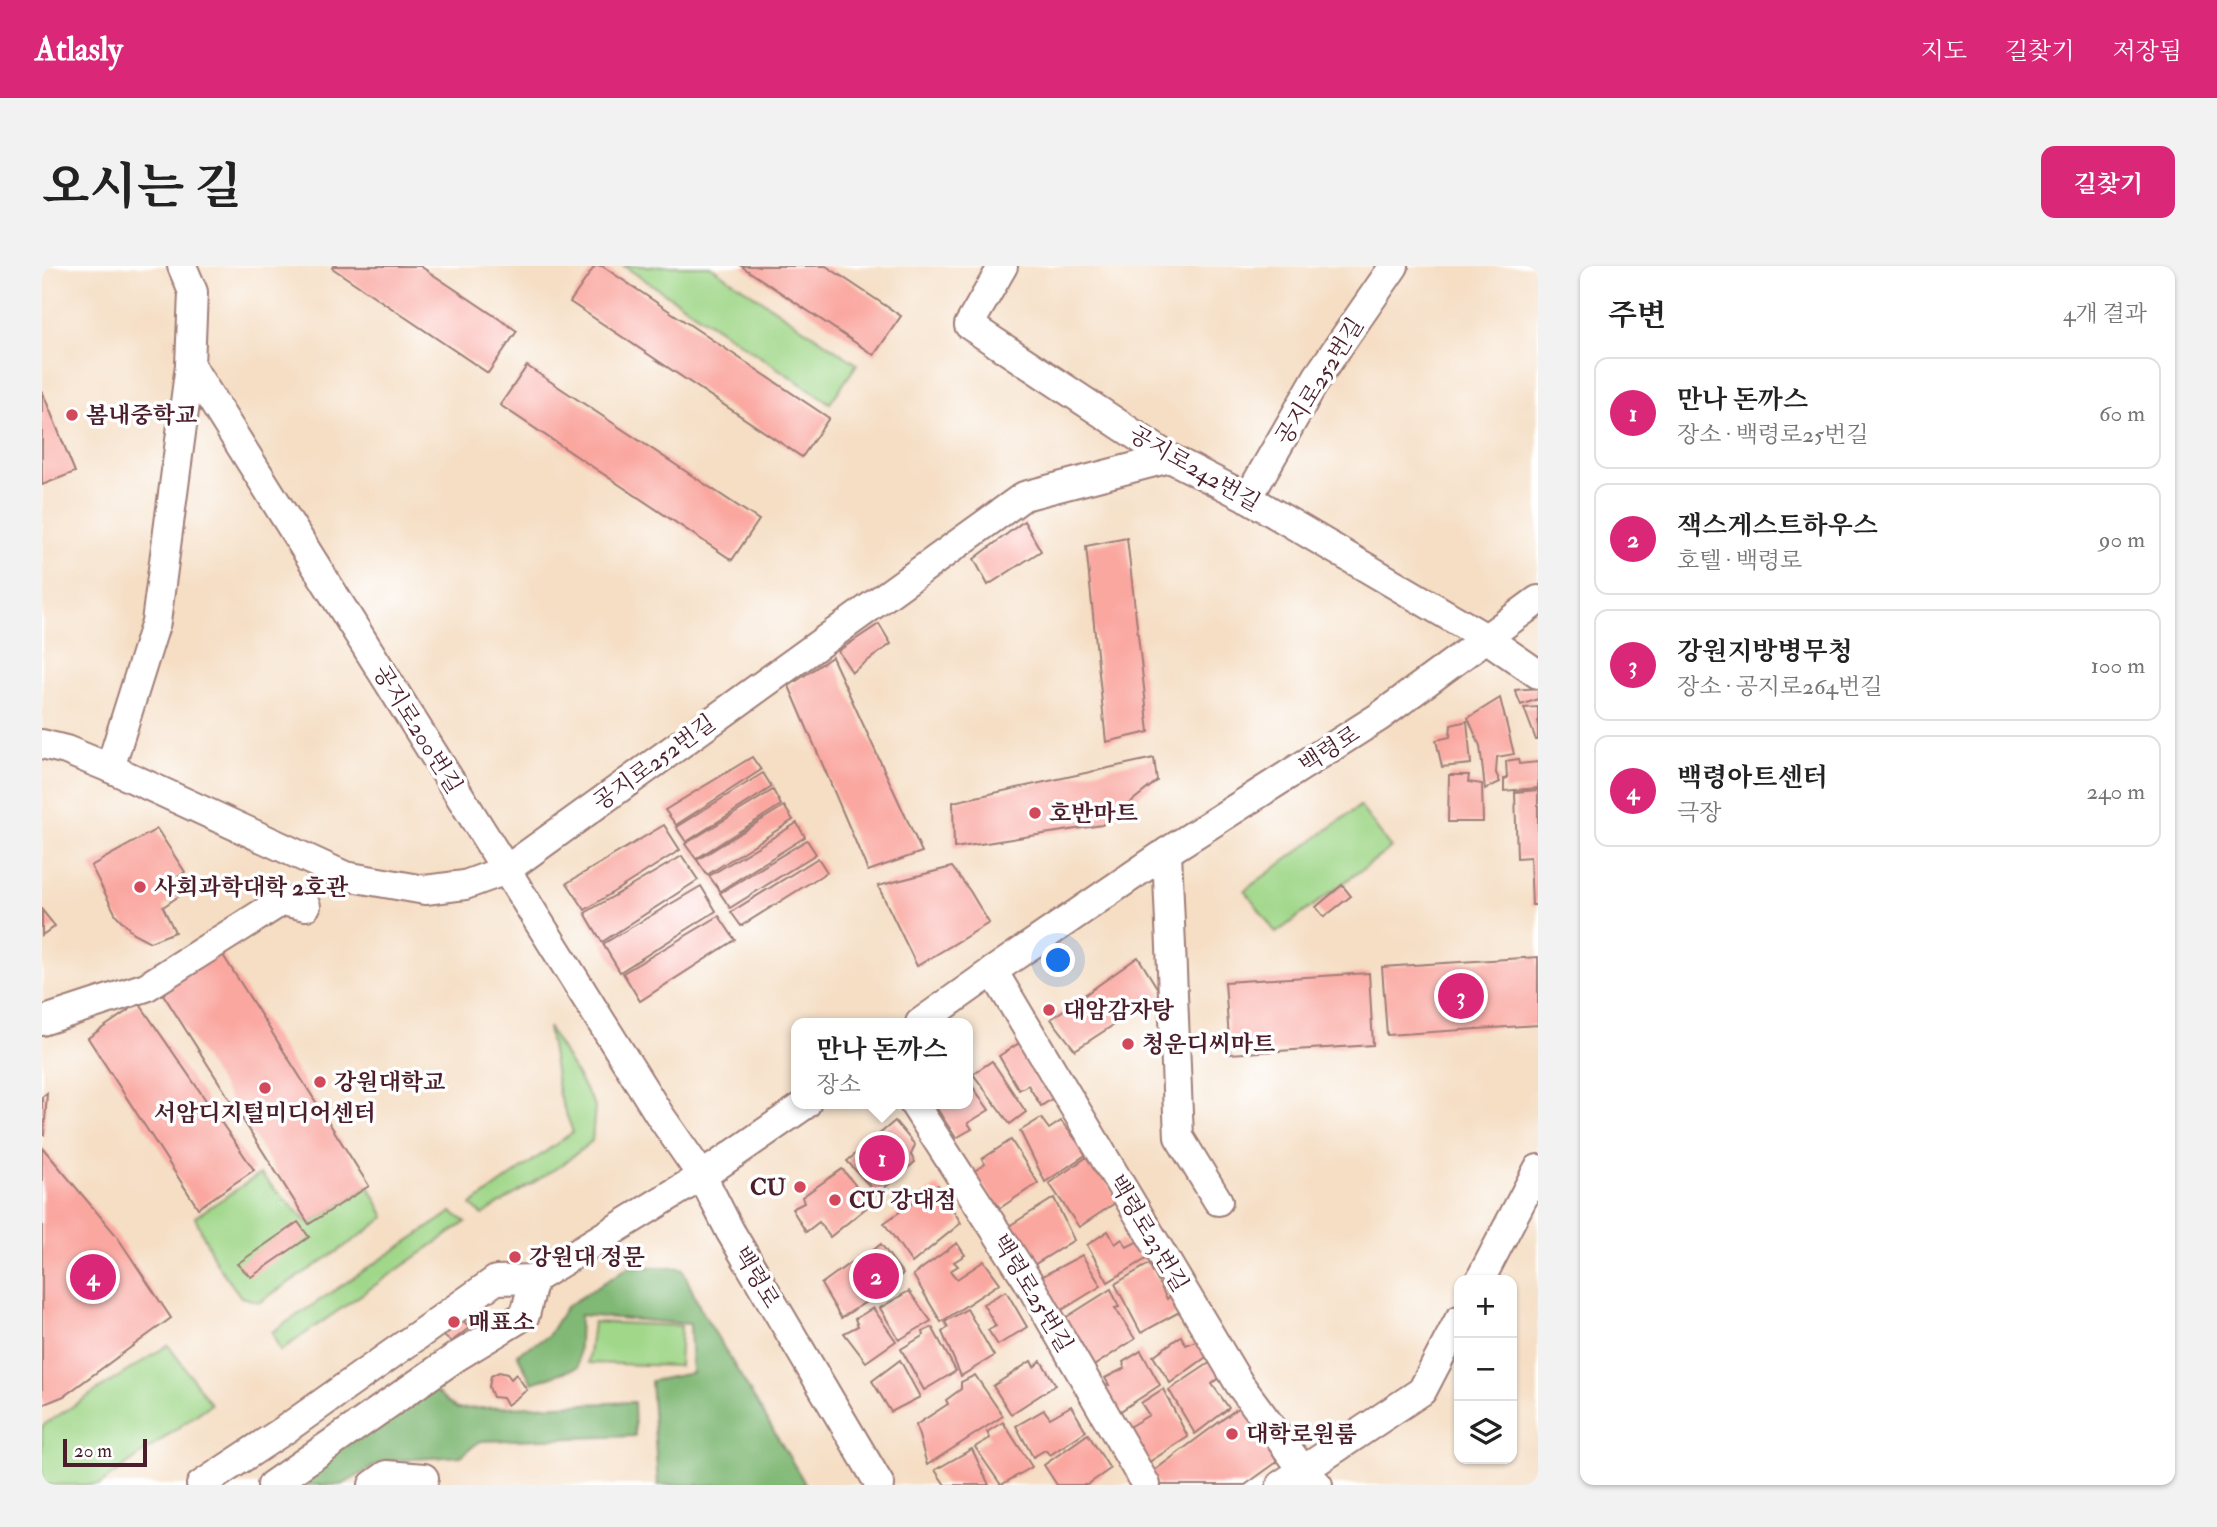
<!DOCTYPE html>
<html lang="ko">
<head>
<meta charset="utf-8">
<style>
	body { margin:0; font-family:"IM FELL Double Pica","Noto Serif KR",serif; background:#f2f2f2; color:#222 }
	.controls { position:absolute; right:21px; bottom:21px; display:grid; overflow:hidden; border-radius:14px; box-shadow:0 2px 5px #0004 }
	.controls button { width:63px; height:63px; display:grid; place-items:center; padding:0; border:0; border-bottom:2px solid #e0e0e0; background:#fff; color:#222; font:35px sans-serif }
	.scale { position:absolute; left:21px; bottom:18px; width:84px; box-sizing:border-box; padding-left:7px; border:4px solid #4a1f2b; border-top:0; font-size:19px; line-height:24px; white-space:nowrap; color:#4a1f2b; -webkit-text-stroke:5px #fff; paint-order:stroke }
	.you { position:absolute; left:1017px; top:695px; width:24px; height:24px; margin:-18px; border:5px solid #fff; border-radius:50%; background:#1a73e8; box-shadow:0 0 0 10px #1a73e833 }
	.badge { display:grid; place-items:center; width:46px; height:46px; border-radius:50%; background:#db2777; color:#fff; font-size:23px; font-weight:700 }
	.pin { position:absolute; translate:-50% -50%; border:4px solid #fff; box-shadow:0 2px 7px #0006 }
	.popup { position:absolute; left:749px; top:752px; width:182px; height:91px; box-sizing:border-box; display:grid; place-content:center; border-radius:14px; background:#fff; filter:drop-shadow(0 2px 5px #0005); font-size:23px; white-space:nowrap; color:#767676 }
	.popup b { font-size:26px; color:#222 }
	.popup::after { content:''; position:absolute; left:50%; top:100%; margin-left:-14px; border:14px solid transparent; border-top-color:#fff }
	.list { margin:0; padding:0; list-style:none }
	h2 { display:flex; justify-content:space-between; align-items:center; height:91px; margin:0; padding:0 28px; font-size:30px }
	h2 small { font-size:23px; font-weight:400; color:#767676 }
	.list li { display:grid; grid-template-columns:46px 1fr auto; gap:21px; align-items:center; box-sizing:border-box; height:112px; margin:0 14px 14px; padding:0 14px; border:2px solid #e0e0e0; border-radius:14px }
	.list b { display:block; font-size:26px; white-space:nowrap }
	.list p { margin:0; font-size:23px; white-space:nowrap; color:#767676 }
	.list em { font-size:23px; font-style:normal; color:#767676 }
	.icon { flex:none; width:38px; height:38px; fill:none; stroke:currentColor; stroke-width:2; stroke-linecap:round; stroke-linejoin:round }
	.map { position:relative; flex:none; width:1496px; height:1219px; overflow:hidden; border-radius:14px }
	header { display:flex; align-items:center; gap:42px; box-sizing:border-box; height:98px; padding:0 35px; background:#db2777; color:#fff }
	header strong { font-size:33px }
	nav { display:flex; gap:38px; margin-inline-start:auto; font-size:24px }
	.intro { display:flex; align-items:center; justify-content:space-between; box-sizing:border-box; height:168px; padding:0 42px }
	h1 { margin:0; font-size:49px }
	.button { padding:18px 32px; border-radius:14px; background:#db2777; color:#fff; font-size:24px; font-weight:700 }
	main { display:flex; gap:42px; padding:0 42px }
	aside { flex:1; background:#fff; border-radius:14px; box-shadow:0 2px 5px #0004 }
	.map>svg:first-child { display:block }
	.green { fill:#a0d789; stroke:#757b5a; stroke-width:2 }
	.forest { fill:#80b875; stroke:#656c50; stroke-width:2 }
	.building { fill:#faa7a0 }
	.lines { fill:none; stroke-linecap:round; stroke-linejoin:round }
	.minor-casing { stroke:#a07e78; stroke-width:32 }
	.minor { stroke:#fff; stroke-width:28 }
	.poi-dot { fill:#d1495b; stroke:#fff; stroke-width:2.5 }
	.labels { text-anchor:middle; stroke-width:7; stroke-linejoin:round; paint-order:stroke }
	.street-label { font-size:23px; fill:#4a1f2b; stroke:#fff }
	.poi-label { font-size:23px; font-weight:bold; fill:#4a1f2b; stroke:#fff; text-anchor:start }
</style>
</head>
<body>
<header>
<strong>Atlasly</strong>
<nav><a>지도</a><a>길찾기</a><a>저장됨</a></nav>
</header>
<div class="intro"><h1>오시는 길</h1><a class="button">길찾기</a></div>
<main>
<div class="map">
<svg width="1496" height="1219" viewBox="0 0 1496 1219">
	<rect width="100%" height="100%" fill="#fff"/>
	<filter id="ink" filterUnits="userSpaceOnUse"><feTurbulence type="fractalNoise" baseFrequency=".0143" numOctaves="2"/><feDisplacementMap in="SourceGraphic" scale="14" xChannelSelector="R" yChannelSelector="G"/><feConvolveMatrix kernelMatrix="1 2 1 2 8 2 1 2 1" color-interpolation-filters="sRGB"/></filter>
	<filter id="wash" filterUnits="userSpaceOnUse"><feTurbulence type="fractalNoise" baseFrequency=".00686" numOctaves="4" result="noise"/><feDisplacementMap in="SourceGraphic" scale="28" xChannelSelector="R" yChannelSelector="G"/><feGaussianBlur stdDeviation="1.57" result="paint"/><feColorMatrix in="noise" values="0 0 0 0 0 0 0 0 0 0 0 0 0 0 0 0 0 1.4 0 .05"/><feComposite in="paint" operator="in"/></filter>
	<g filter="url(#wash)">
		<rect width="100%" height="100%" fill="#f5dec4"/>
		<g class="green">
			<path d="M582,0H668L815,98L788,137Z"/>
			<path d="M1318,540L1349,582L1234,667L1203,624Z"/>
			<path d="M506,761L553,840L550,875L521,898L440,949L429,939L531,866L517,829Z"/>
			<path d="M218,908L267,958L327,920L343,951C304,983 259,1007 218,1036L199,1031L174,997L153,951Z"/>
			<path d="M410,946L424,956L238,1085L230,1066Z"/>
			<path d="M551,1056L639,1060L637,1100L546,1097Z"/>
			<path d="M126,1079L169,1138L57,1219H0V1160Z"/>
		</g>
		<g class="forest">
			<path d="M588,1000L640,1002L658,1042L764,1219H616L609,1115L650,1107L648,1058L538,1049L536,1101L490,1117L475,1088L506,1070L524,1041Z"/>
			<path d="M382,1116L415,1143L592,1136L593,1170L438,1175L419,1190L341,1195L300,1219H241Z"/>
		</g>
		<g id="blocks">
			<g class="building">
				<path d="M291,0H378L475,65L446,107L290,2Z"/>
				<path d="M553,0H560L787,152L760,191L528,36Z"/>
				<path d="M699,0H784L859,50L832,89Z"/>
				<path d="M485,100L717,254L690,294L458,139Z"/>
				<path d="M0,125L33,206L0,219Z"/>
				<path d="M982,255L999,285L946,319L932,293Z"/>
				<path d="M1085,272L1107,466L1064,476L1044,280Z"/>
				<path d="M837,358L849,378L810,406L796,385Z"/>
				<path d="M790,391L880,586L826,605L747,420Z"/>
				<path d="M1496,422V433L1479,439L1473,424Z"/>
				<path d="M1458,432L1472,488L1455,491L1454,507L1458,516L1443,523L1438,480L1426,452Z"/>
				<path d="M1496,441V474H1494L1482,442Z"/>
				<path d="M1425,455L1429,498L1400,501L1394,474L1408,471L1409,459Z"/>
				<path d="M710,491L719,504L634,559L623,544Z"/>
				<path d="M1112,492L1115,515L1060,559L912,582L911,536Z"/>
				<path d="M1476,493L1477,498L1496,496V522L1462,525V513L1465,512L1464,495Z"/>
				<path d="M721,507L730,521L644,576L634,561Z"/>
				<path d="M1407,509H1427L1426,516L1440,518L1441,556H1406Z"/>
				<path d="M731,524L739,539L654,593L643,578Z"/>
				<path d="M1496,524V639H1490L1488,591L1475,592L1473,526Z"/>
				<path d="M742,540L751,554L665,609L655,594Z"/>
				<path d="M755,557L763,571L678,625L667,610Z"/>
				<path d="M622,559L638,584L543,644L525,617Z"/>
				<path d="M115,563L143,606L132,613L140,628L121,641L133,666L108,676L91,667L74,649L49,600Z"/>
				<path d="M765,574L774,588L688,642L678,627Z"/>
				<path d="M640,590L656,614L560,676L543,647Z"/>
				<path d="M776,592L785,606L699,660L689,646Z"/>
				<path d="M910,601L928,625L947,657L875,700L836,620Z"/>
				<path d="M1300,619L1309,630L1282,651L1274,641Z"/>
				<path d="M659,620L674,645L578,706L561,678Z"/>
				<path d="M0,644L13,660L0,669Z"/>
				<path d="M677,650L693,674L598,735L581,707Z"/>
				<path d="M179,686L327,920L267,958L119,725Z"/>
				<path d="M1096,691L1119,728L1033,784L1009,753Z"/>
				<path d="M1496,691V759L1345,769L1340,701Z"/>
				<path d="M1327,707L1331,779L1188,788L1183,716Z"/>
				<path d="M97,737L212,904L156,942L46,772Z"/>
				<path d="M982,774L1016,829L999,840L986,819L977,824L957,790Z"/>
				<path d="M950,795L984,846L968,858L931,808Z"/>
				<path d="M926,814L947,844L926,857L930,863L914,872L892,838H926Z"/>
				<path d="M5,827L2,869H0V831Z"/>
				<path d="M999,852L1007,863L1019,855L1045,888L1003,916L978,865Z"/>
				<path d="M853,855L873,879L869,889L873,896L835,928L805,895Z"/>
				<path d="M969,874L996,917L958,942L931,906L943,898L940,893Z"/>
				<path d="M0,881L74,969L129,1052L22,1130L0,1139Z"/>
				<path d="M1048,889L1076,935L1037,961L1007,917Z"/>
				<path d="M800,903L829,938L788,971L777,956L764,966L750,943L762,937L760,931Z"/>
				<path d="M896,919L919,957L870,997L842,957Z"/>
				<path d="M1012,932L1032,974L990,1000L967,960Z"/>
				<path d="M256,956L267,971L209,1011L195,998Z"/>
				<path d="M1066,965L1073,978L1080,973L1085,981L1100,973L1109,990L1066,1016L1045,979Z"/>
				<path d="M915,977L923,989L912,996L916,1000L908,1005L915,1013L942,995L958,1017L899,1056L871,1009Z"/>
				<path d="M839,978L861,1008L835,1026L813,999Z"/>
				<path d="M1040,989L1059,1020L1015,1047L997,1012Z"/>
				<path d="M808,997L833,1030L799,1052L779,1018Z"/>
				<path d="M1107,998L1125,1033L1132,1026L1141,1044L1099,1067L1073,1018Z"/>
				<path d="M1069,1023L1077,1041L1073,1042L1093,1073L1050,1101L1023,1052Z"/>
				<path d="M867,1025L889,1055L857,1074L838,1042Z"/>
				<path d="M964,1025L985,1061L956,1079L946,1064L954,1060L941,1038Z"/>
				<path d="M831,1042L854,1075L824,1096L802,1067L816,1060L813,1053Z"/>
				<path d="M925,1043L952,1090L919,1110L900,1066L906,1061L903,1056Z"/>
				<path d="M429,1047L422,1055L427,1062L409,1076L402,1070Z"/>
				<path d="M890,1061L914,1105L882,1124L859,1083L882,1069L881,1066Z"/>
				<path d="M1139,1070L1144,1079L1159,1073L1167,1089L1128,1117L1111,1090Z"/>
				<path d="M1099,1085L1118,1119L1074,1148L1057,1121L1067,1119L1063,1112L1083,1102L1081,1096Z"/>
				<path d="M858,1094L878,1131L849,1146L830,1115Z"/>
				<path d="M989,1095L992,1101L999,1095L1014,1119L969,1148L951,1120Z"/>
				<path d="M1169,1096L1180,1110L1170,1118L1187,1142L1153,1168L1127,1124Z"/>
				<path d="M457,1106L465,1108L469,1113L474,1108L485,1124L465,1139L461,1132L451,1131L447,1121L449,1110Z"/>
				<path d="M933,1109L961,1150L885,1199L874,1159L906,1138L904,1134L919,1123V1116Z"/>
				<path d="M1121,1123L1146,1171L1107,1196L1085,1162L1107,1149L1099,1137Z"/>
				<path d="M1200,1139L1235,1196L1203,1219H1117L1109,1207Z"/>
				<path d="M1029,1140L1044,1165L1008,1189L1003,1184L991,1191L974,1160L1002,1144L1008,1152Z"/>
				<path d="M961,1156L990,1201L959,1219L933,1181L948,1172L945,1166Z"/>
				<path d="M1046,1168L1068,1203L1045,1219H1015L1002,1199Z"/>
				<path d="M930,1183L947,1219H903L893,1204Z"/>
			</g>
		</g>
	</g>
	<g filter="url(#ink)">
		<use href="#blocks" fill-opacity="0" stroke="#a07e78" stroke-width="2"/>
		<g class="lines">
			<g class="minor-casing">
				<g id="minor">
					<path d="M140,0L151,26L148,99L617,848L660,910L492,1013L483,1049L414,1091L230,1219"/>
					<path d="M961,0L927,59L1128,192L1206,232L1444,372L1496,408"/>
					<path d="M148,99L114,356L68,502L303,610L383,624L423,619L464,604L982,230L1128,192"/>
					<path d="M1206,232L1276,110L1352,0"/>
					<path d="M0,478L24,484L68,502"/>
					<path d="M1125,586L1137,871L1176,935"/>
					<path d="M951,705L1198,1119L1261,1204L1276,1219"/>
					<path d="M0,755L104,721L240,635L264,640"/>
					<path d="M878,757L951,705L1125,586L1337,451L1496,334"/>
					<path d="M764,838L660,910L688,965L838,1219"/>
					<path d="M872,838L986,1015L1104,1219"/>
					<path d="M1438,1014L1496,903"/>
					<path d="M159,1219L241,1165L454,1014L492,1013"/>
					<path d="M331,1219L345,1209L382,1212"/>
					<path d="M1239,1219L1380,1125L1417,1054"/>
				</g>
			</g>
			<use href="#minor" class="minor"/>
		</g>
	</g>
	<g class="poi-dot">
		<circle cx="30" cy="149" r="7"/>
		<circle cx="993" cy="547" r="7"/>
		<circle cx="98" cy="621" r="7"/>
		<circle cx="1007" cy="744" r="7"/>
		<circle cx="1086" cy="778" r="7"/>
		<circle cx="278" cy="816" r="7"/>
		<circle cx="223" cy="822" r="7"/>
		<circle cx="758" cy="921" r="7"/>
		<circle cx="793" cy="934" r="7"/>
		<circle cx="473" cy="991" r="7"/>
		<circle cx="412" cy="1056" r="7"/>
		<circle cx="1190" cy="1168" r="7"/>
	</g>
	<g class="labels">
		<g class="street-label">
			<text transform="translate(1277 115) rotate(-58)" y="8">공지로252번길</text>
			<text transform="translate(1153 202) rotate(30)" y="8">공지로242번길</text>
			<text transform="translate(376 463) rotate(58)" y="8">공지로200번길</text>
			<text transform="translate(1287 483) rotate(-33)" y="8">백령로</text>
			<text transform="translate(612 496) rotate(-36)" y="8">공지로252번길</text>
			<text transform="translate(1107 967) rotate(59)" y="8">백령로23번길</text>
			<text transform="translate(715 1011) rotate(59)" y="8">백령로</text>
			<text transform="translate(991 1027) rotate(59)" y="8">백령로25번길</text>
		</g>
		<g class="poi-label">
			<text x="44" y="157">봄내중학교</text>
			<text x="1007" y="555">호반마트</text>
			<text x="112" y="629">사회과학대학 2호관</text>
			<text x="1021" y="752">대암감자탕</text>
			<text x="1100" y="786">청운디씨마트</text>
			<text x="292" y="824">강원대학교</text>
			<text x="223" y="855" text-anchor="middle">서암디지털미디어센터</text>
			<text x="744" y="929" text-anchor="end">CU</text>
			<text x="807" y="942">CU 강대점</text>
			<text x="487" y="999">강원대 정문</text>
			<text x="426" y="1064">매표소</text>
			<text x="1204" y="1176">대학로원룸</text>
		</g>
	</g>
</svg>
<div class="controls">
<button>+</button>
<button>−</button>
<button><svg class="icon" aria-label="layers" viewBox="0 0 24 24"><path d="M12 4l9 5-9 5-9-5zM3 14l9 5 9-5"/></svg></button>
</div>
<div class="scale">20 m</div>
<div class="you"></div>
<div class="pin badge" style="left:840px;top:892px">1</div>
<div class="popup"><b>만나 돈까스</b>장소</div>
<div class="pin badge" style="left:834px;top:1010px">2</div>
<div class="pin badge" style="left:1419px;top:730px">3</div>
<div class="pin badge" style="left:51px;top:1011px">4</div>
</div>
<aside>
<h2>주변<small>4개 결과</small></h2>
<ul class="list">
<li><span class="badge">1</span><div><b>만나 돈까스</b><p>장소 · 백령로25번길</p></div><em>60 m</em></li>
<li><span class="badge">2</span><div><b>잭스게스트하우스</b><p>호텔 · 백령로</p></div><em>90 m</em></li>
<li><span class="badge">3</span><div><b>강원지방병무청</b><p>장소 · 공지로264번길</p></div><em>100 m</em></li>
<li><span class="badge">4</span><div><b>백령아트센터</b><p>극장</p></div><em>240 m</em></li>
</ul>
</aside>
</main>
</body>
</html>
